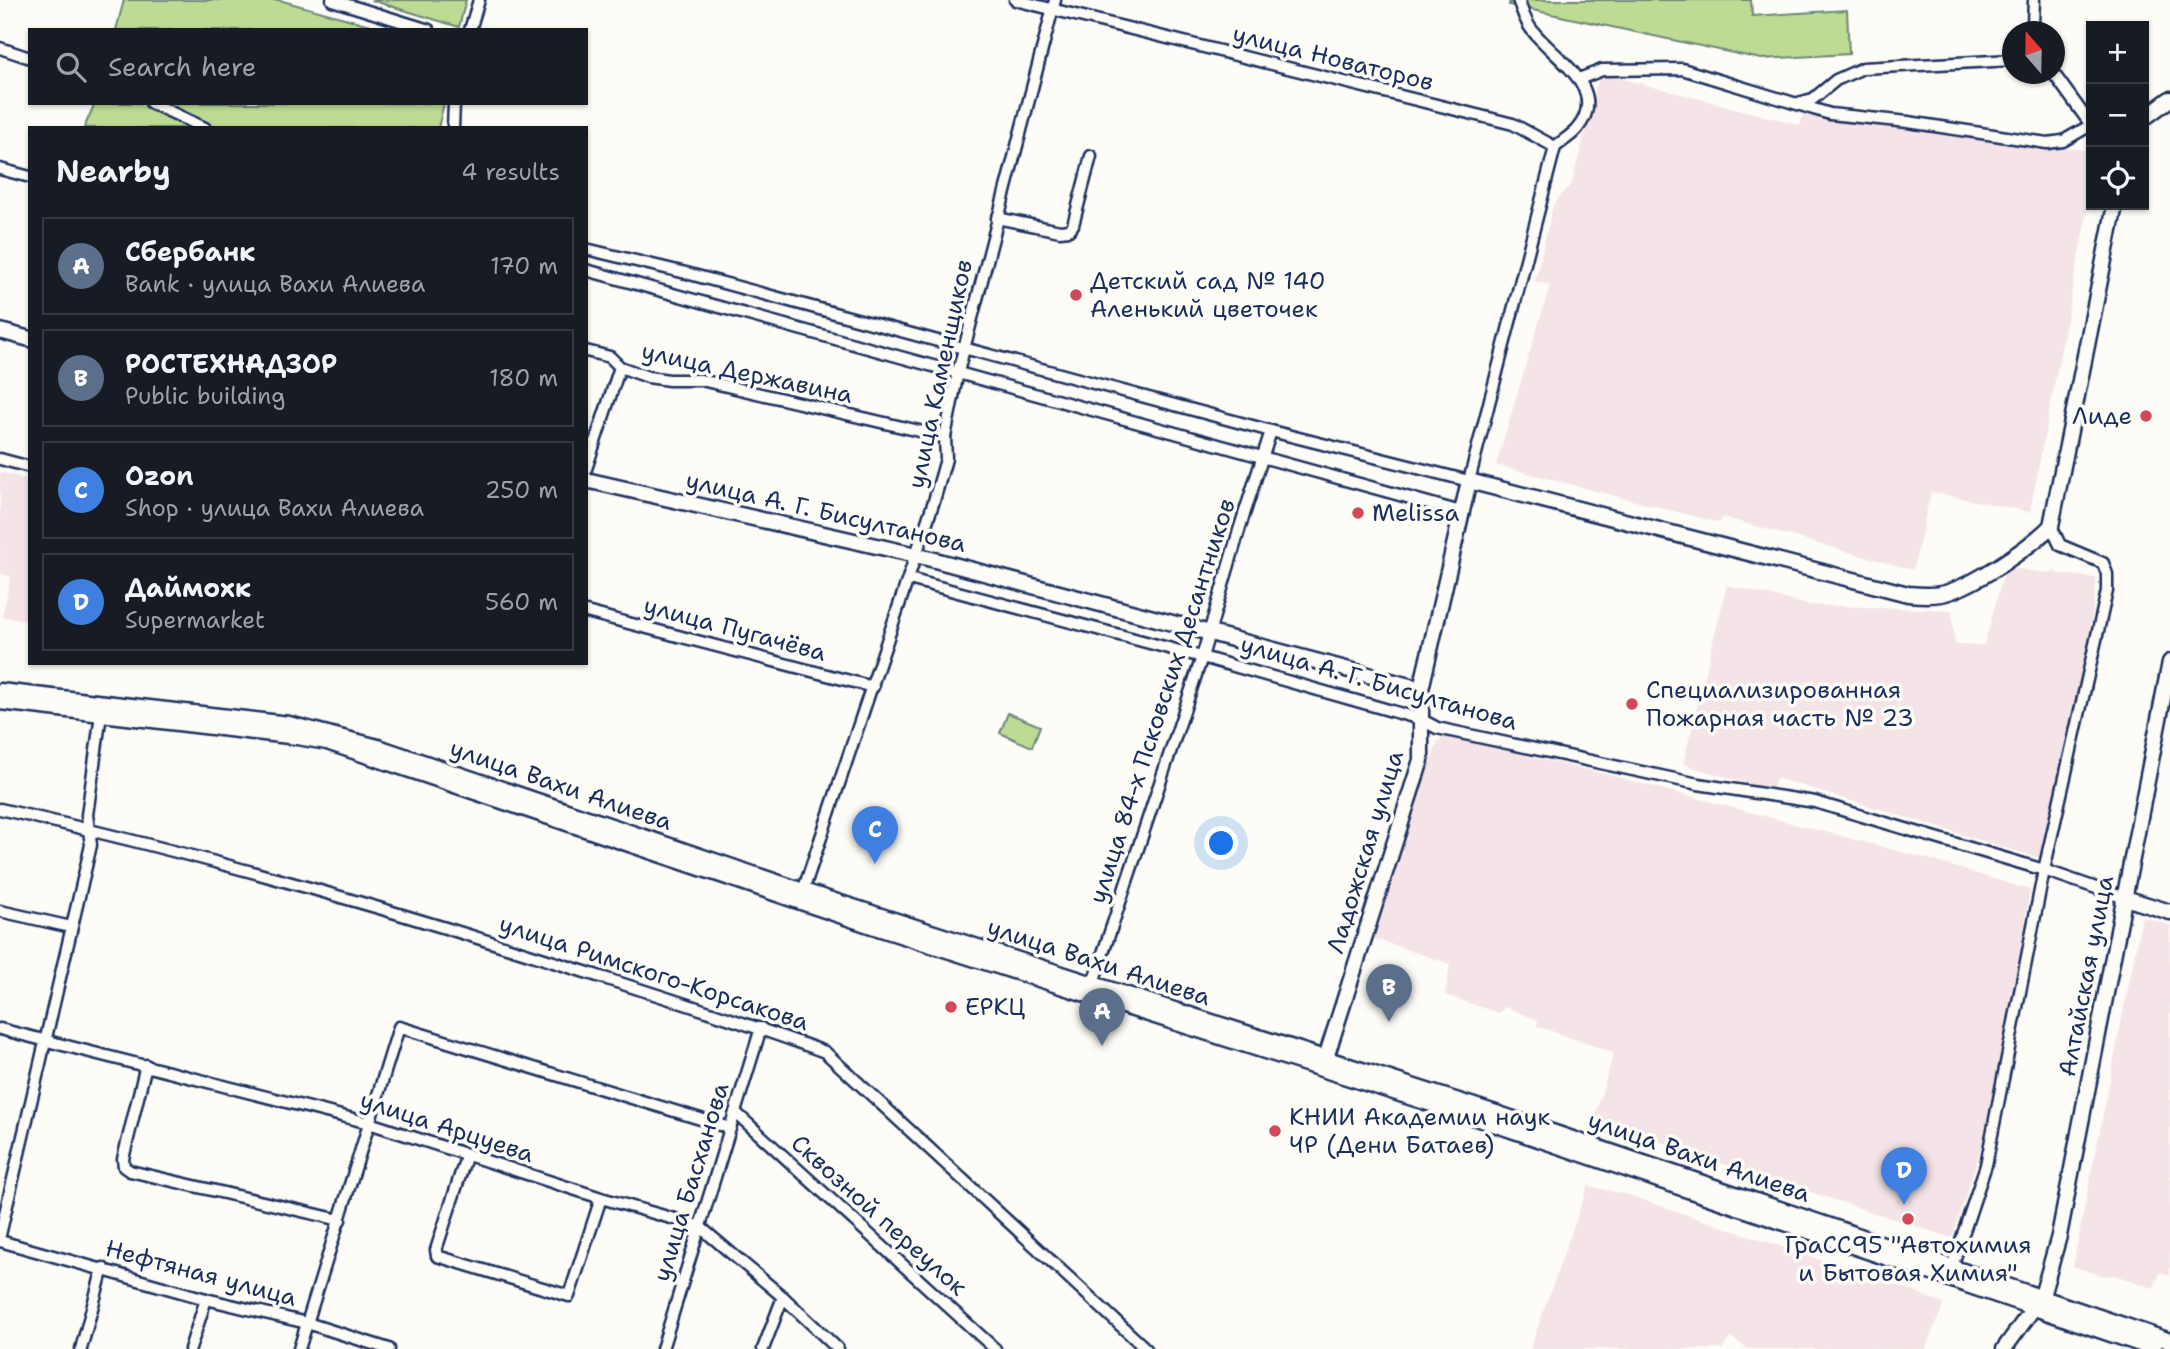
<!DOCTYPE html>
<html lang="en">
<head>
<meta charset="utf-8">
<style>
	body { margin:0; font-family:"Shantell Sans",sans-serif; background:#20242c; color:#f1f3f6 }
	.controls { position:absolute; right:21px; top:21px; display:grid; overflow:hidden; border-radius:0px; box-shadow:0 2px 5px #0004 }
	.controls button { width:63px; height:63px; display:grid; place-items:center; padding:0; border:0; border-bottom:2px solid #363941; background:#171b24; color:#f1f3f6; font:35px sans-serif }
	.compass { position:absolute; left:2002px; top:21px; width:63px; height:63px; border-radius:50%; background:#171b24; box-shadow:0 2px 5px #0004; rotate:340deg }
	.you { position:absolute; left:1222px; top:844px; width:24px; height:24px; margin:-18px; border:5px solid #fff; border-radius:50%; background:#1a73e8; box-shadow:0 0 0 10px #1a73e833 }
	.badge { display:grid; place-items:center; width:46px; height:46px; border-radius:50%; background:#1a73e8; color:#fff; font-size:23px; font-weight:700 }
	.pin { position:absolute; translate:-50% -58px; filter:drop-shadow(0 2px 4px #0008) }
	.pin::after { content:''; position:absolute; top:37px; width:24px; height:21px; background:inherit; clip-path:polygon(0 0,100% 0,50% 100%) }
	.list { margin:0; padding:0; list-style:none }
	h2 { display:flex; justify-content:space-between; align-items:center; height:91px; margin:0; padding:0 28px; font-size:30px }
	h2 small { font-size:23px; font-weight:400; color:#9ea1a6 }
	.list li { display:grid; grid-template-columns:46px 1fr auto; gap:21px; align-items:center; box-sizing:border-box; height:98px; margin:0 14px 14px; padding:0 14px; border:2px solid #363941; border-radius:0px }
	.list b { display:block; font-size:26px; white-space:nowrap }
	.list p { margin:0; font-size:23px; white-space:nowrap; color:#9ea1a6 }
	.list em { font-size:23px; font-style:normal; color:#9ea1a6 }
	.icon { flex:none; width:38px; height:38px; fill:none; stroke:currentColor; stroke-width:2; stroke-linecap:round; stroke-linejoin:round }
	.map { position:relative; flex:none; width:2170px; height:1349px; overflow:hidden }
	.search { position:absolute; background:#171b24; box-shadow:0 2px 5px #0004; left:28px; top:28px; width:560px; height:77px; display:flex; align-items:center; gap:18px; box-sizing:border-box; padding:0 24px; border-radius:0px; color:#9ea1a6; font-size:26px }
	.panel { position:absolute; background:#171b24; box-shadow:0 2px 5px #0004; left:28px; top:126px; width:560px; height:539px; border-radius:0px }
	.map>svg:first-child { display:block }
	.built { fill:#f5e4e7 }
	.green { fill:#bddb93; stroke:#6c8578; stroke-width:2 }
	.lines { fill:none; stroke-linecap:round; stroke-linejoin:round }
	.street-casing { stroke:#1b2f5e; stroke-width:15 }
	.secondary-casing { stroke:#1b2f5e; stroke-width:19 }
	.street { stroke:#fdfcf7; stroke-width:10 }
	.secondary { stroke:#fdfcf7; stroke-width:14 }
	.poi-dot { fill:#d1495b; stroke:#fdfcf7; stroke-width:2.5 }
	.labels { text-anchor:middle; stroke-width:7; stroke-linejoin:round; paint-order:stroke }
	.street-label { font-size:24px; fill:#1b2f5e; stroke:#fdfcf7 }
	.poi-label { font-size:24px; fill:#1b2f5e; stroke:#fdfcf7; text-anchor:start }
</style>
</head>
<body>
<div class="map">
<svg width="2170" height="1349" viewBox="0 0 2170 1349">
	<rect width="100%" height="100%" fill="#fdfcf7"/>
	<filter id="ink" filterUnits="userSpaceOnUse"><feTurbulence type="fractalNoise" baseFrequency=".0143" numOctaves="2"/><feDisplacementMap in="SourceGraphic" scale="14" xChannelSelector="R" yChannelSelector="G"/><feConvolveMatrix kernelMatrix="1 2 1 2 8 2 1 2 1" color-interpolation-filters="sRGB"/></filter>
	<g filter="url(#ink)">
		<g class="built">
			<path d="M1600,73L1800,125L1803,115L2091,151V192L2030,512L1931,492L1913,570L1722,517L1720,523L1496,465L1550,285L1535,282L1553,205L1572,183Z"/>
			<path d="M0,472L30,480V621L2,617L11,576L0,574Z"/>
			<path d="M2012,568L2046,573L2055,571L2058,574L2097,578L2086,661L2043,856L2039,858L1776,778L1772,791L1683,764L1727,585L1809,605L1952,610L1955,645H1984L2004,573Z"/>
			<path d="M1445,737L1605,774L1928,859L2030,890L2016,980L1981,1148L1952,1238L1708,1159L1594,1118L1614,1053L1537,1026L1538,1020L1505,1007L1498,1013L1445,995L1450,964L1369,937L1438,741Z"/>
			<path d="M2142,917L2170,925V1276L2160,1272L2154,1288L2114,1275L2102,1276L2073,1266Z"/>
			<path d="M1588,1186L1628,1195L1905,1288L1944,1304L1925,1349H1748L1731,1337L1722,1349H1530Z"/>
		</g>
		<g class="green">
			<path d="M124,0H279L388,30H116Z"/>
			<path d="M371,0H466L459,27Z"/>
			<path d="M1510,0H1751L1752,16L1847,10L1849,54L1761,59L1509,5Z"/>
			<path d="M95,103H444L438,128H84Z"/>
			<path d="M1008,713L1040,726L1032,747L1000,733Z"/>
		</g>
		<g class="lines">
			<g class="street-casing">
				<g id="street">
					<path d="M332,0L429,30"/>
					<path d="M1015,0L1513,124L1555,147"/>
					<path d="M2034,0L2033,23L2036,32"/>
					<path d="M470,30L479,0"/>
					<path d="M0,48L30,58"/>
					<path d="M2054,74L2091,125"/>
					<path d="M1579,79L1602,70L1682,69L1830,114L1908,122L2047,143L2063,141L2091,125"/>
					<path d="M151,103L205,128"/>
					<path d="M1798,103L1813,99L1836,80L1863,68L2012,60"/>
					<path d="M453,128L454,103"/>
					<path d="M0,169L30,177"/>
					<path d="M997,218L1060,231L1069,230L1073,225L1091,156"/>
					<path d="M586,249L686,273L1271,431L1469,481L1555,147C1562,141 1571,136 1577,129C1611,88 1552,57 1532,30C1525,22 1522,9 1518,0"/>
					<path d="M586,270L1461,512"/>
					<path d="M586,351L610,357L620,367L648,377L669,380H701L945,437"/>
					<path d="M0,459L30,467"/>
					<path d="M586,469L620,367"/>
					<path d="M909,579L1202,657L1420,719L1437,728L1698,784L1815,802L2044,870L2125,898"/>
					<path d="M586,612L873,687"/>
					<path d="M0,809C190,852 378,905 563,965C651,993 739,1020 825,1052L1146,1349"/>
					<path d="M802,894L934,501L946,459L945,437L958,372L1055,0"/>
					<path d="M0,911L71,927"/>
					<path d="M1093,983L1202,657L1240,527L1271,431"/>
					<path d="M0,1029L369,1123L601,1198L699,1226L783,1297L838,1349"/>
					<path d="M146,1065L123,1159L124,1167L130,1171L340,1220"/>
					<path d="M735,1112L995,1349"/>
					<path d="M467,1154L436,1250L437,1256L569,1296L601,1198"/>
					<path d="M0,1235L91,845L87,815L101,714"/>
					<path d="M0,1241L206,1299L307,1323L389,1349"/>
					<path d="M1952,1267L1986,1165L2044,870L2107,591V574L2103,563L2060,545L2051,526"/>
					<path d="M81,1349L103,1268"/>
					<path d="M190,1349L206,1299"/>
					<path d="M299,1349L399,1027L730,1128"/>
					<path d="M662,1349L761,1028"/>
					<path d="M763,1349L783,1297"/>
				</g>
			</g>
			<g class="secondary-casing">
				<g id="secondary">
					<path d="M2144,118L2170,99"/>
					<path d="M0,331L30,339"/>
					<path d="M586,480L916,555L1421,689"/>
					<path d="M0,691L289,724L378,747L803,891L1496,1113L2170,1341"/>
					<path d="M0,702L297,737L327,742L878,928L1488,1122L2155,1349"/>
					<path d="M2125,898L2170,912"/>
					<path d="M1323,1067L1421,760V689L1469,481L1908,594C1919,595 1930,596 1941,594C1971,588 2029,548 2051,526L2115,205"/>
					<path d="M2004,1349L2042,1296L2059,1236L2170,662"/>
				</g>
			</g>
			<use href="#street" class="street"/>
			<use href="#secondary" class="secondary"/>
		</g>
	</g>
	<g class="poi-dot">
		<circle cx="1076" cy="295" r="7"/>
		<circle cx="2146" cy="416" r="7"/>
		<circle cx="1358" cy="513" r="7"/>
		<circle cx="1632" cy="704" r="7"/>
		<circle cx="951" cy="1007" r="7"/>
		<circle cx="1275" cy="1131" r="7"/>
		<circle cx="1908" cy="1219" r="7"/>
	</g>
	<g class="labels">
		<g class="street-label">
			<text transform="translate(1333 58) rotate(14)" y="8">улица Новаторов</text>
			<text transform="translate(747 373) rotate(12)" y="8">улица Державина</text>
			<text transform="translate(940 374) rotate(-78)" y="8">улица Каменщиков</text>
			<text transform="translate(826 512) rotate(13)" y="8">улица А. Г. Бисултанова</text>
			<text transform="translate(735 629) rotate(15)" y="8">улица Пугачёва</text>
			<text transform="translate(1379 683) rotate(16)" y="8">улица А. Г. Бисултанова</text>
			<text transform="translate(1162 701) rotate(-72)" y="8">улица 84-х Псковских Десантников</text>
			<text transform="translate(561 785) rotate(19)" y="8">улица Вахи Алиева</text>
			<text transform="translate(1365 852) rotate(-73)" y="8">Ладожская улица</text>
			<text transform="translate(1099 962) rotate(18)" y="8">улица Вахи Алиева</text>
			<text transform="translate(654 973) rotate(18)" y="8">улица Римского-Корсакова</text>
			<text transform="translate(2086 976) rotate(-79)" y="8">Алтайская улица</text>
			<text transform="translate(447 1127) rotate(18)" y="8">улица Арцуева</text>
			<text transform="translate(1699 1157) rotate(19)" y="8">улица Вахи Алиева</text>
			<text transform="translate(691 1182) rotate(-73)" y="8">улица Басханова</text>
			<text transform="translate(879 1215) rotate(42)" y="8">Сквозной переулок</text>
			<text transform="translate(201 1273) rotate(15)" y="8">Нефтяная улица</text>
		</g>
		<g class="poi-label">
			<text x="1090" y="289">Детский сад № 140<tspan x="1090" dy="28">Аленький цветочек</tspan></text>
			<text x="2132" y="424" text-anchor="end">Лиде</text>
			<text x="1372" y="521">Melissa</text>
			<text x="1646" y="698">Специализированная<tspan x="1646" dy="28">Пожарная часть № 23</tspan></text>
			<text x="965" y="1015">ЕРКЦ</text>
			<text x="1289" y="1125">КНИИ Академии наук<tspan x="1289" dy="28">ЧР (Дени Батаев)</tspan></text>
			<text x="1908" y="1253" text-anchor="middle">ГраСС95 "Автохимия<tspan x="1908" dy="28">и Бытовая Химия"</tspan></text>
		</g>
	</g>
</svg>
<div class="controls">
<button>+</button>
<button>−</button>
<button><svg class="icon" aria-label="locate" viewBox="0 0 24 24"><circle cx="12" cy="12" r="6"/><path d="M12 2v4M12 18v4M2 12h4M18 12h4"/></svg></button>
</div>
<svg class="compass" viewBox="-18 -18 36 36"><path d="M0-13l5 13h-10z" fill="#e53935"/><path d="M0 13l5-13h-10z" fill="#9ea1a6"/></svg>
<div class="you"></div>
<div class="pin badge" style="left:1102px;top:1046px;background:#5c6f8a">A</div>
<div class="pin badge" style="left:1389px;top:1022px;background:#5c6f8a">B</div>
<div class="pin badge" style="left:875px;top:864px;background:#3f7fe0">C</div>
<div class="pin badge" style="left:1904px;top:1205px;background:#3f7fe0">D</div>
<div class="search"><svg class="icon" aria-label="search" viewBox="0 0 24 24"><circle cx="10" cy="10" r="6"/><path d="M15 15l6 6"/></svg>Search here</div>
<section class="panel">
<h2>Nearby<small>4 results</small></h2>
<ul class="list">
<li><span class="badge" style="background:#5c6f8a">A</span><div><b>Сбербанк</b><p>Bank · улица Вахи Алиева</p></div><em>170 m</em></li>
<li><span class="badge" style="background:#5c6f8a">B</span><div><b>РОСТЕХНАДЗОР</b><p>Public building</p></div><em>180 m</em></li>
<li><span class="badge" style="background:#3f7fe0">C</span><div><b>Ozon</b><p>Shop · улица Вахи Алиева</p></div><em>250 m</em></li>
<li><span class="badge" style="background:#3f7fe0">D</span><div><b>Даймохк</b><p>Supermarket</p></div><em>560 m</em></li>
</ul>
</section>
</div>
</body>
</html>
